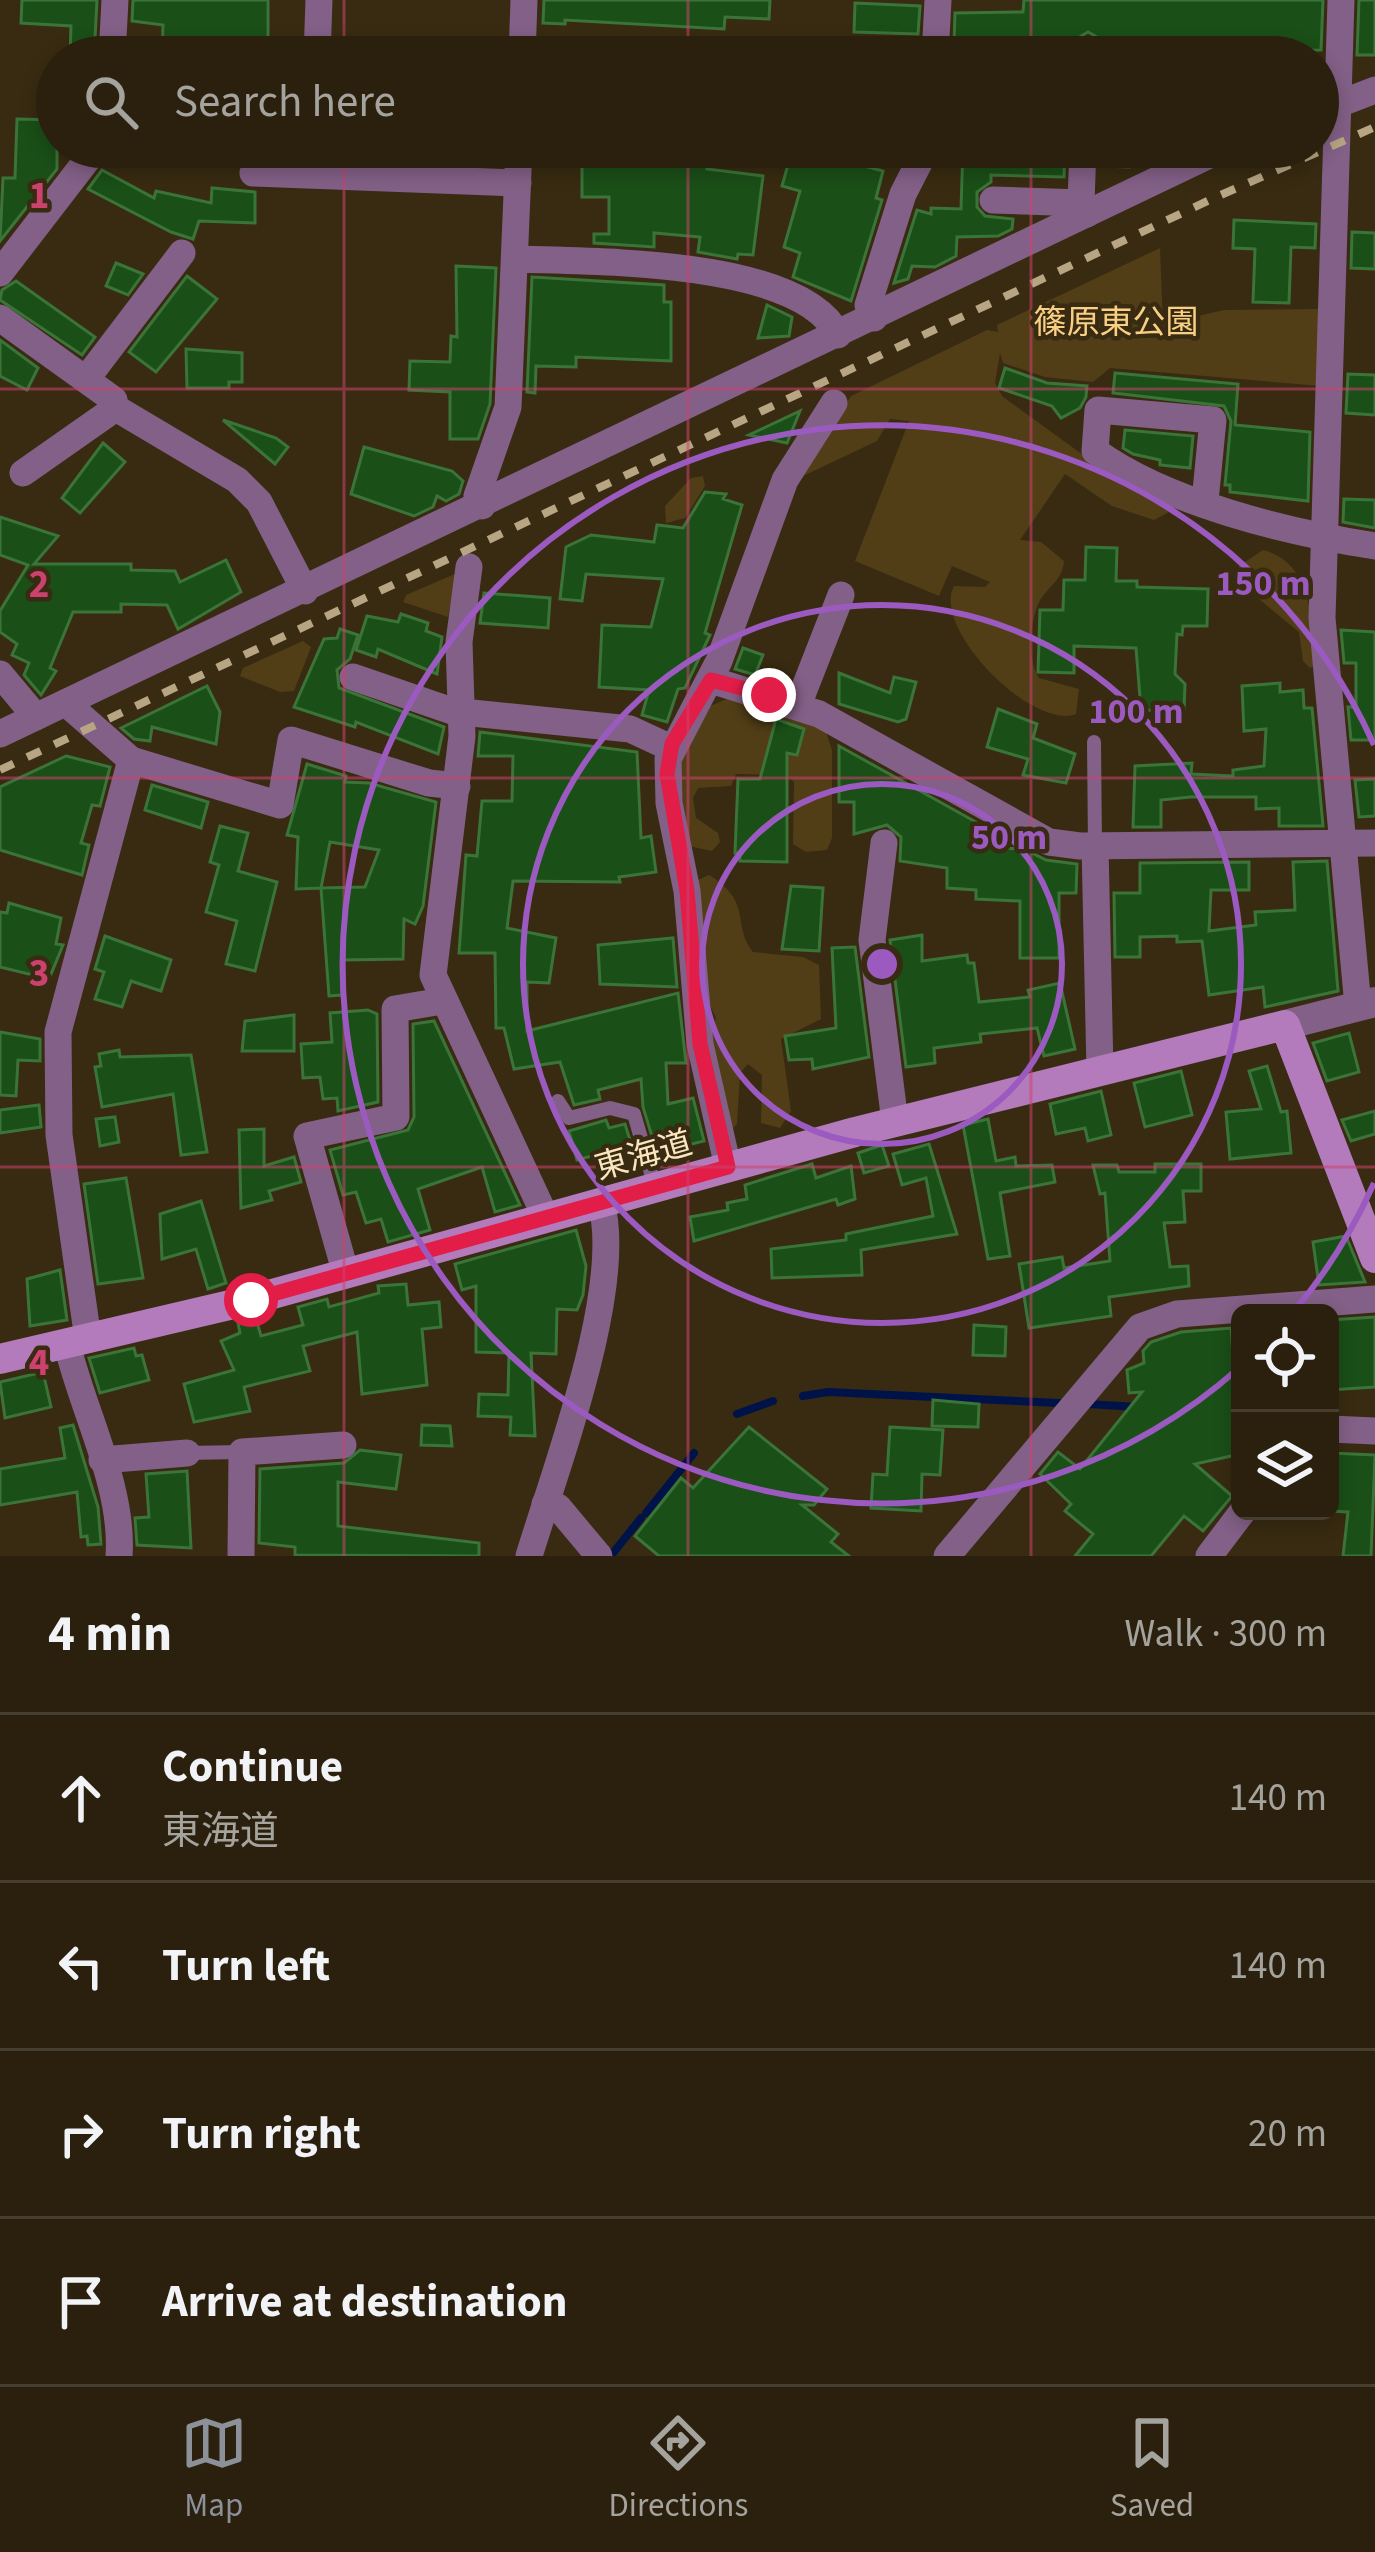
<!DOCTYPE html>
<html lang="en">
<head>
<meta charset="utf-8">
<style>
	body { margin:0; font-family:"Source Sans 3","Noto Sans JP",sans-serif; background:#362d1b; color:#f1f3f6 }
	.controls { position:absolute; right:36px; bottom:36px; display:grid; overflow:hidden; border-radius:18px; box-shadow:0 6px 18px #0003 }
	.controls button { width:108px; height:108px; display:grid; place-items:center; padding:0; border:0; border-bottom:3px solid #463e2e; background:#2a200d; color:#f1f3f6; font:60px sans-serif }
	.stop { position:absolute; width:36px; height:36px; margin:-27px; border:9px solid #e11d48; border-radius:50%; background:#fff }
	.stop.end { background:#e11d48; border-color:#fff; box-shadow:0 3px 12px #0008 }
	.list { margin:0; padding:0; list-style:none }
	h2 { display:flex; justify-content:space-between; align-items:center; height:156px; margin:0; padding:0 48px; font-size:51px }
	h2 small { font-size:39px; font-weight:400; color:#a5a39d }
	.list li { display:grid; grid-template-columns:78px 1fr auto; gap:36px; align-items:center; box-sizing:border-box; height:168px; padding:0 48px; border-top:3px solid #463e2e }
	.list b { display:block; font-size:45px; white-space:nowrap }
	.list p { margin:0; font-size:39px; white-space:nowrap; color:#a5a39d }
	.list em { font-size:39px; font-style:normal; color:#a5a39d }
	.icon { flex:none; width:66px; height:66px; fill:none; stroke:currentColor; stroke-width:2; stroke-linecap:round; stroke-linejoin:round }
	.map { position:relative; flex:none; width:1375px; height:1556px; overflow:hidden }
	.search { position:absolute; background:#2a200d; box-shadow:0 6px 18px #0003; left:36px; right:36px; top:36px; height:132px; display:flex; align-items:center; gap:30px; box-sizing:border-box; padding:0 42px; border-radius:66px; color:#a5a39d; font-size:45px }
	.sheet { height:828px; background:#2a200d }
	nav { display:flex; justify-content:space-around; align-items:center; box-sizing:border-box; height:168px; border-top:3px solid #463e2e; background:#2a200d; font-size:33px; color:#a5a39d }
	nav a { display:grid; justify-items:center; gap:6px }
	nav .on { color:#8c9099 }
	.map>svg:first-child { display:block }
	.green { fill:#513e17 }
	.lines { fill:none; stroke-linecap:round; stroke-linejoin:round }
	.stream { stroke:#001348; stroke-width:8 }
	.building { fill:#1a4f17; stroke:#3b7438; stroke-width:3; fill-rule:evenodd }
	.service { stroke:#836087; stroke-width:14 }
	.minor { stroke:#836087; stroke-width:27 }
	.tertiary { stroke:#836087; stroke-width:30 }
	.secondary { stroke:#b37bbb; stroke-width:30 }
	.rail { stroke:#b7a583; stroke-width:8; stroke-dasharray:15 15; stroke-linecap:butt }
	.route { stroke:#e11d48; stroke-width:15 }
	.grid { fill:none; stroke:#cd416f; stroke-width:3; stroke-opacity:0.55 }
	.ring { fill:none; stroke:#9b5abf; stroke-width:6 }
	.labels { text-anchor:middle; stroke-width:9; stroke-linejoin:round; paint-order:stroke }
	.park-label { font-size:33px; fill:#f9d083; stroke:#382b11 }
	.street-label { font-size:33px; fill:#fae5bf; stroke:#382b11 }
	.grid-label { font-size:39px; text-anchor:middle; font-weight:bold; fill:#cd416f; stroke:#382b11; stroke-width:9; stroke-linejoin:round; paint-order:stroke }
	.centre { fill:#9b5abf; stroke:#382b11; stroke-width:6 }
	.ring-label { font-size:36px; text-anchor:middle; font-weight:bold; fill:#9b5abf; stroke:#382b11; stroke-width:9; stroke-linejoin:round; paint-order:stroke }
</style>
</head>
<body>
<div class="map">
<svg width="1375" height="1556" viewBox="0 0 1375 1556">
	<rect width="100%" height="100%" fill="#382b11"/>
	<g class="green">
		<path d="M1160,248L1163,324L1224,310L1324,309L1321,386L1110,368L1093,382L1045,377L1003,363L1000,353L995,383L1002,396L1127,487L1162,499L1169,512L1154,520L1112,506L1065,474L1020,540L1041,542L1064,561C1063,580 1048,586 1039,602C1030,620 1027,662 1039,678L1079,689L1076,714C1032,731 931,628 954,586L985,587L990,582L952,566L939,596L855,561L909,421L890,419L877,441L803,476L851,396L987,330L998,332L997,325Z"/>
		<path d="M703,476L705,486L685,518L666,523L665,506L691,478Z"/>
		<path d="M1263,550C1314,563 1312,624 1315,666L1310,668L1303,661L1299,632L1237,581L1239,566Z"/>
		<path d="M457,573L448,617L403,602L406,595Z"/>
		<path d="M303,641L311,647L294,691L280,692L240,676L243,668Z"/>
		<path d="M731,697L825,729L832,750V838L827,850L806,852L793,844L794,782L787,775L736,774L731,786L698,788L693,798L696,818L718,833L720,842L712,851L689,846L676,774L706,708Z"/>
		<path d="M709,875C754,903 731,924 753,952L803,957L819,965L821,1019L781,1039L791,1111L780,1128L761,1123L762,1075L748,1064L740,1073L737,1124L732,1129L710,1039L716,1018L706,997L696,881Z"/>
	</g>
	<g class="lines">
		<g class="stream">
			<path d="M803,1396L828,1392L1059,1403"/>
			<path d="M1087,1404L1138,1407"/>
			<path d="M737,1414L773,1401"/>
			<path d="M646,1513L694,1453"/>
			<path d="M613,1553L641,1518"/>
		</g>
	</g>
	<g class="building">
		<path d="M22,0H97L94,57H70L71,26L21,23Z"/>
		<path d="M133,0H268V57H162L163,25L132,21Z"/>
		<path d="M544,0H770L769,19L725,17L724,29L565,20V24L543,23Z"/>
		<path d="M1024,0H1323L1321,50L1119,52V57H1105L1102,40L1088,32L1071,42L1036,44V53L954,42L955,13L1023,12Z"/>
		<path d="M1359,0H1375V55H1357Z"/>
		<path d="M855,3L920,6L918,34L854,32Z"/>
		<path d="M17,119L57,120V169L0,241L3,178H15Z"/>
		<path d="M671,147L710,149L707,169L763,176L753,255L738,254L737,259L698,252L700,237L654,233V247L594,243V234H609V197H582V162L669,159Z"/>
		<path d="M793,147L883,171L876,198L882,200L851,301L793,277L800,253L784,247L800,191L782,186Z"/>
		<path d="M963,147H1065L1064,177L991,175V182L977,192V207L985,216L1013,219L1012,229L998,236L957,237L956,256L935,267L912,266L908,279L894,283L917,210L931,214V208L961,209Z"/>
		<path d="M1101,147H1130L1129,167L1100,166Z"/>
		<path d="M102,170L154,198L156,191L211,203L212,188L255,192V223L199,221L193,239L171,232L88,189Z"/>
		<path d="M1234,220L1316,224L1315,248L1291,247L1289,303L1253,302L1255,249L1233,248Z"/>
		<path d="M1352,232L1375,233V269L1351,268Z"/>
		<path d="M116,263L143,274L128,295L106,286Z"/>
		<path d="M456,266L496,268L490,404L478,439H450V392L409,390L410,361L450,362L451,336L457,337Z"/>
		<path d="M187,276L217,299L156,372L129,352Z"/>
		<path d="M532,277L664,285V302H671V361L576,357V367L536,366L535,393L527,392Z"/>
		<path d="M16,281L95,337L82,355L0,300L2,290Z"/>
		<path d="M767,305L792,317L789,336L758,338Z"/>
		<path d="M0,340L38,368L27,390L0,376Z"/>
		<path d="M186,349L242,353V382H229V388H187Z"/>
		<path d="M1005,368L1047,383L1087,386L1086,397L1080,408L1061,418L1052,406L999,388Z"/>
		<path d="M1115,373L1238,384L1235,425L1310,432L1308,501L1230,492V485H1225L1231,421L1224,406L1113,393Z"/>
		<path d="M1348,374L1375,375V415L1346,413Z"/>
		<path d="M800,411L787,443L749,435Z"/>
		<path d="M223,420L276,438L288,447L275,464Z"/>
		<path d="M1125,430L1193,436L1190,468L1160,465V460L1133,454L1123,448Z"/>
		<path d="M103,443L125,462L80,513L62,498Z"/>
		<path d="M364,447L452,471L463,481L459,494L446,501L437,496L433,507L414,516L351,494Z"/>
		<path d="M705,492L726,494L723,499L742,505L705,633L710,635L685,688L678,689L667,722L642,715L649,690L599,687L602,625L651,627L663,579L586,574L582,601L560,599L566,547L591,535L654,542L657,525L683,528Z"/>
		<path d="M1344,499L1375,500V528L1343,522Z"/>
		<path d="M0,517L58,536L34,564H131V570L175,571L180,582L226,560L241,592L178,629L167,605L121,604V612H73L50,668L56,671L41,695L24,675L29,663L12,655L17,644L0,632V611L28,565L0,555Z"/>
		<path d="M1086,547L1117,548L1116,581H1137V587L1208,589L1207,626H1183L1182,635L1177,634L1175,674L1185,684L1184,711L1141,710L1136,648L1074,646V673L1038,672L1040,610H1063L1064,580H1085Z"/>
		<path d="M484,593L550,598L548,628L480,623Z"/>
		<path d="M401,614L428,623L426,631L442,637L437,674L378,649L376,657L356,650L367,616L398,622Z"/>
		<path d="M340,629L358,635L350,659L337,670L339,688L444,727L438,754L356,722L355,727L294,707L324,639L337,638Z"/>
		<path d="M1341,630L1375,632V740H1351L1348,707H1356V663H1344Z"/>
		<path d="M743,648L763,655L755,675L735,669Z"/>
		<path d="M839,673L890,693L894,677L916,682L906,719L898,722L839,704Z"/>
		<path d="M1280,683V692L1303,690L1304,708H1312L1323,826H1279V808L1256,809V797H1190L1161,800V827H1133L1135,766L1192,763L1191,774L1233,776V770L1264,766L1266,729L1244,731L1242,686Z"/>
		<path d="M207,686L220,712L216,744L152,727L150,741L134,739L121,728Z"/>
		<path d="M998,709L1037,724L1033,738L1075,754L1066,783L1023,775L1028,759L987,747Z"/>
		<path d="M776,719L804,729L797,755L787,753V862L740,861V853H735L738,779H760Z"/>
		<path d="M480,732L637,752L641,838L651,836L656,872L619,877L620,882L513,881L507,928L556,938L549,983L527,982V1031L678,993L686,1063H666L668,1104L693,1098L704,1141L657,1153L643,1107L641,1079L598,1090L600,1099L574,1105L560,1062L514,1069L504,1028H496L495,953H459L466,855L477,856L482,801H512L513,756H478Z"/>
		<path d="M839,746L976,822L975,847L1024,849L1046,860L1077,864L1076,893H1059V958H1020V901L976,899V890L947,888V868L900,861L901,837L887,825L854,834V802H839Z"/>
		<path d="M66,756L110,767L100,806L92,805L81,843L89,845L82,875L0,850V787Z"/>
		<path d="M307,764L346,776L345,782L369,783L436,802L423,906L415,924L404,919L403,959L343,960L342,995L329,996L321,888L296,889L298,837L287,835ZM330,842L379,850L365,887L321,888Z"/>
		<path d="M1375,779V816L1359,817L1355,780Z"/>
		<path d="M152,785L208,802L201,828L145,810Z"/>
		<path d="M220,826L248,833L238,871L277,882L255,971L226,964L237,921L206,912L219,865L210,862Z"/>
		<path d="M1327,861L1338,991L1265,1007L1263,987L1209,995L1202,941L1177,942V936L1140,937V957H1115L1114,893H1140V863L1249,862V890H1211L1209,931L1256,925L1255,912L1295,910L1293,862Z"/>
		<path d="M791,886L823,888L819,951L782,949Z"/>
		<path d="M9,903L61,918L56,944L63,945L49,979L0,967V912L7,913Z"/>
		<path d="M922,935V961L967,955L968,963H974L979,1002L1030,997L1028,990L1060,983L1075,1049L1044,1056L1037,1028L980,1034L981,1042L934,1048L935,1063L906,1067L890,940Z"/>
		<path d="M105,936L171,960L161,991L131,981L122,1007L95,999L104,972L95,969Z"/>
		<path d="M673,938L677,987L600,984L598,945Z"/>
		<path d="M855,947L869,1057L813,1069L812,1059L789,1060L785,1036L836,1028L832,948Z"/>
		<path d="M368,1010L377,1014L378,1102L338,1111L337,1098L323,1099L320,1077L303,1078L301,1044L332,1042L330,1013Z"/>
		<path d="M294,1015V1051H242L245,1021Z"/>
		<path d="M434,1021L520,1205L495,1212L482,1167L418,1189L430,1230L388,1242L381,1219L366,1223L356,1192L343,1195L330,1150L408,1130L414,1117L413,1024Z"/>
		<path d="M0,1032L40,1039V1061L18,1060L16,1096L0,1095Z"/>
		<path d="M1349,1033L1359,1072L1327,1081L1313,1043Z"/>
		<path d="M119,1050L120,1057L191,1055L207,1152L181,1155L173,1094L102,1107L95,1067L101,1066L99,1054Z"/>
		<path d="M1267,1066L1281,1112L1287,1111L1291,1153L1230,1159L1226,1112L1261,1109L1249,1071Z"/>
		<path d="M1181,1071L1192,1115L1145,1127L1134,1083Z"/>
		<path d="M1101,1091L1111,1135L1088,1141L1085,1128L1056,1134L1050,1104Z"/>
		<path d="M39,1105L41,1127L0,1133V1110Z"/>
		<path d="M1375,1111V1134L1351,1141L1342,1120Z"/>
		<path d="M115,1117L119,1142L100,1146L96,1119Z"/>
		<path d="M988,1119L996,1161L1015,1157L1016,1166L1052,1165L1055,1182L1000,1193L1010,1256L988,1259L963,1125Z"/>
		<path d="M606,1120L609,1128L625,1124L634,1153L608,1160L606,1152L577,1160L569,1131Z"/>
		<path d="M264,1129V1166L294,1157L301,1182L269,1191L272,1200L241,1208L239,1130Z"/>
		<path d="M929,1144L957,1234L861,1250L862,1275L772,1278L771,1249L846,1240V1234L933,1216L926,1178L902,1185L893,1154Z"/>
		<path d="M882,1145L889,1166L864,1173L858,1153Z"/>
		<path d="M812,1164L816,1178L851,1166L855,1199L838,1205L836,1199L694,1241L690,1217L728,1210L727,1203L747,1199L745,1185Z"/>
		<path d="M1155,1164H1201V1191H1183L1185,1222L1164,1223L1170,1267L1188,1266L1189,1286L1109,1297L1111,1316L1029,1328L1019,1264L1062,1257L1064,1268L1110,1261L1105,1193L1100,1194L1093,1165H1117L1119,1172H1155Z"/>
		<path d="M126,1178L143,1278L98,1284L84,1184Z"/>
		<path d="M201,1201L226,1283L208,1289L196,1249L162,1259L160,1214Z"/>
		<path d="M576,1230L586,1266L583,1295L577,1310L557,1309L556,1354L531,1353L535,1436L510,1435L511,1417L478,1416L479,1394L508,1395L509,1353L476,1352V1286L462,1290L455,1264Z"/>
		<path d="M1346,1236L1365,1282L1319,1285L1313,1242Z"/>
		<path d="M60,1270L67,1320L30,1326L27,1279Z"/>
		<path d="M406,1284L408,1305L439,1302L441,1327L422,1329L427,1385L362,1394L357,1332L303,1346L310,1371L244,1387L250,1411L194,1422L184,1384L234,1370L221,1341L240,1333L238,1323L256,1319L261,1336L303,1325L298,1307L327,1299L329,1307L379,1293L378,1286Z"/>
		<path d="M1375,1317V1387L1330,1390V1320Z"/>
		<path d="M974,1325L1006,1327L1005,1356L973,1355Z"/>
		<path d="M1231,1328L1240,1454L1195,1464L1232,1496L1203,1531L1184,1516L1151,1556H1075L1093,1534L1065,1511L1071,1504L1040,1474L1058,1452L1080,1469L1142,1392L1129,1393L1127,1370L1144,1363L1143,1351L1151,1342L1181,1332Z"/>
		<path d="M134,1348L136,1356L142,1355L149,1380L100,1393L89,1358Z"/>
		<path d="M43,1372L51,1407L5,1418L0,1382Z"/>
		<path d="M933,1400L979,1404L978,1427L932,1426Z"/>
		<path d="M73,1425L98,1507L101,1544L88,1545L87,1536L81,1537L77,1492L0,1505V1469L65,1458L60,1428Z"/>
		<path d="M422,1425L450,1426L452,1446L421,1445Z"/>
		<path d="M749,1427L827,1489L814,1505H802L838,1534L831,1542L849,1556H659L635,1536L681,1478L693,1488Z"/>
		<path d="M890,1427L943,1430L940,1475L922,1474L921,1511L871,1508L873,1474L887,1475Z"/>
		<path d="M360,1450L401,1455L396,1489L338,1482V1526L479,1543V1556L295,1555V1547L259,1543L260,1469L344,1463Z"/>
		<path d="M1330,1453L1375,1455L1371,1556H1343L1348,1512L1330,1511Z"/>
		<path d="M187,1471L191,1548L137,1545L135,1518L149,1517L146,1474Z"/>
	</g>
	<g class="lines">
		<g class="service">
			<path d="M1094,742L1095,846"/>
			<path d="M558,1101L569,1118L610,1108L634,1114L655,1187"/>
			<path d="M187,1453L242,1452"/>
		</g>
		<g class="minor">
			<path d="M1341,0L1322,618L1358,1006"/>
			<path d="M688,52L820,57"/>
			<path d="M112,57L115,0"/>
			<path d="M317,57L319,0"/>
			<path d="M522,57L524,0"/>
			<path d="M935,57L938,0"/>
			<path d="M1087,57V50"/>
			<path d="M1318,112L1375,90"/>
			<path d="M1083,147L1081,203L1087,214"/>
			<path d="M253,173L518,183"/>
			<path d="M993,200L1081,203"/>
			<path d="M515,259C589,262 800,258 838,335"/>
			<path d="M0,273L97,147"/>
			<path d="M0,318L114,400L110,412L23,473"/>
			<path d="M874,318L868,305L903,194L927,147"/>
			<path d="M87,378L182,253"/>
			<path d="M114,407L237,480L259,502L305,591"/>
			<path d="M1205,501L1213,420L1098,410L1095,451C1166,503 1287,532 1375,546"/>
			<path d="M482,506L477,496L508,407L519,147"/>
			<path d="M469,567L459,642L462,736L433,975L546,1218"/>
			<path d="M0,674L36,717"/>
			<path d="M353,677L452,711L630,729L671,748"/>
			<path d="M711,680L819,714L1049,842L1080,846L1375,843"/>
			<path d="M66,703L131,760L280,805L291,740L429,783L457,786"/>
			<path d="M798,705L841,595"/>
			<path d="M0,734L1226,147"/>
			<path d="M884,843L872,940L895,1122"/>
			<path d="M1095,846L1100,1071"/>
			<path d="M728,1167L700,1044L687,891L669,803L668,759L719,661L785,480L834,403"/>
			<path d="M346,1274L307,1136L396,1117L395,1009L442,1001"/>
			<path d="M88,1339L59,1135L58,1032L131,760"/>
			<path d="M67,1344C83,1412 124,1487 119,1556"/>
			<path d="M1330,1429L1375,1431"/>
			<path d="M102,1460L187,1453"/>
			<path d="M545,1504L558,1507L599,1556"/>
			<path d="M241,1556L242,1452L343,1445"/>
			<path d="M529,1556C555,1470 625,1287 601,1203"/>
			<path d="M947,1556L1140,1327L1177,1314L1375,1299"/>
			<path d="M1209,1556L1243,1511"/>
		</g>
		<path class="tertiary" d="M1285,1025L1375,1002"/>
		<path class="secondary" d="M0,1359L251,1300L855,1132L1285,1025L1375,1258"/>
		<path class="rail" d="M0,770L1214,198L1375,127"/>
	</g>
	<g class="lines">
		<path class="route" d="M251,1300L728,1167L700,1044L687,891L667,774L672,744L711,680L769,695"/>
	</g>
	<path class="grid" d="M344,0V57M688,0V57M1031,0V57M344,147V1556M688,147V1556M1031,147V1556M0,389H1375M0,778H1375M0,1167H1375"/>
	<g class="ring">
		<circle cx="882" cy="964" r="180"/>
		<circle cx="882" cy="964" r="359"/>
		<path d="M1374 1183A539 539 0 0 1 1295 1310M1239 1368A539 539 0 1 1 1374 745"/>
	</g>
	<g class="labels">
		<g class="park-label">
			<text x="1116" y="333">篠原東公園</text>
		</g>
		<g class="street-label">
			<text transform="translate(643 1154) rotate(-16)" y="12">東海道</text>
		</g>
	</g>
	<g class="grid-label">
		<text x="39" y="208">1</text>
		<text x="39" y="597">2</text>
		<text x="39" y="986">3</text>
		<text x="39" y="1375">4</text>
	</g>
	<circle cx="882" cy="964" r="18" class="centre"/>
	<g class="ring-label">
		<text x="1263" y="595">150 m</text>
		<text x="1136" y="723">100 m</text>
		<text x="1009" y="849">50 m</text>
	</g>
</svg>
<div class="controls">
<button><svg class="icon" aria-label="locate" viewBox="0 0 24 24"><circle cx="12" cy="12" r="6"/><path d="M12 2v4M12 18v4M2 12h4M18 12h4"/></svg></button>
<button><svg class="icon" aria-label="layers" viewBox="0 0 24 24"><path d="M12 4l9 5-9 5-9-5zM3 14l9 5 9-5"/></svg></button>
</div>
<div class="stop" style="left:251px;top:1300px"></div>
<div class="stop end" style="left:769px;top:695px"></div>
<div class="search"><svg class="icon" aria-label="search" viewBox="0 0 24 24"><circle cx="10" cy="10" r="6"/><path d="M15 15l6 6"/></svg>Search here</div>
</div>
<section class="sheet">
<h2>4 min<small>Walk · 300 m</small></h2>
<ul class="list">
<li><svg class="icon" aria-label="ahead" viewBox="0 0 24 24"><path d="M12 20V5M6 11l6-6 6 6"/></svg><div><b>Continue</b><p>東海道</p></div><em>140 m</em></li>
<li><svg class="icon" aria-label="left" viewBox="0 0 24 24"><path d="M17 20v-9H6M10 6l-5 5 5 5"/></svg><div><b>Turn left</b></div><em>140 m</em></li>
<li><svg class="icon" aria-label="right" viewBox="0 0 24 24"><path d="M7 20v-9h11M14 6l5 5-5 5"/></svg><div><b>Turn right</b></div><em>20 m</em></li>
<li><svg class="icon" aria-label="arrive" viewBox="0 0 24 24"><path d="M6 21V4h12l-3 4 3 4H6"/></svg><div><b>Arrive at destination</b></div></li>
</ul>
</section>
<nav>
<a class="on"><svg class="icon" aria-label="map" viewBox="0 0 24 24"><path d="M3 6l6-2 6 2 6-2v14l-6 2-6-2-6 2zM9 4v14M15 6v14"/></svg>Map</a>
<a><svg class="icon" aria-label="directions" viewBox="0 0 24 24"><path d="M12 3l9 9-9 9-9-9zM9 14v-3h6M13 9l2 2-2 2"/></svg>Directions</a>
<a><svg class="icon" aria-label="saved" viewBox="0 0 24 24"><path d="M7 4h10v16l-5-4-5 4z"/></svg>Saved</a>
</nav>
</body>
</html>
